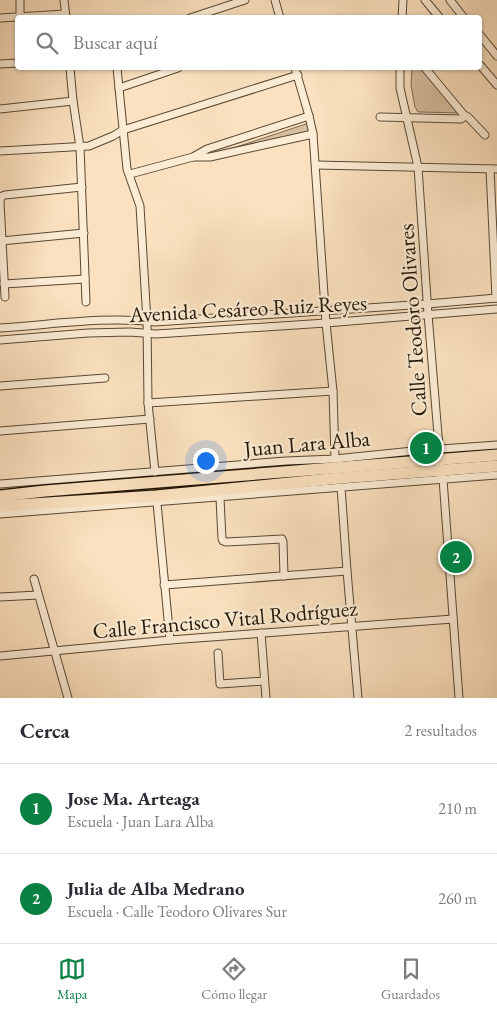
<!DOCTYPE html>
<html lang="es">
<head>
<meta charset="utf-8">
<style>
	body { margin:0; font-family:"EB Garamond",serif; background:#f2f2f3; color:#2b2b33 }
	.you { position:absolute; left:205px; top:460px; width:18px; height:18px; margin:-12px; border:4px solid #fff; border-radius:50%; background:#1a73e8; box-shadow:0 0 0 8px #1a73e833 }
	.badge { display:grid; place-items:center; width:32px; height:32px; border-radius:50%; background:#0b8043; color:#fff; font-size:16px; font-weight:700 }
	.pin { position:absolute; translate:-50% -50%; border:2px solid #fff; box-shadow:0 1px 5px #0006 }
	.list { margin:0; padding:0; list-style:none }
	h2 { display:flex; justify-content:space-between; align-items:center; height:65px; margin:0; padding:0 20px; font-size:21px }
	h2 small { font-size:16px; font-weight:400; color:#7c7c81 }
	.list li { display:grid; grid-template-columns:32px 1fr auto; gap:15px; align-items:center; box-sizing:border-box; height:90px; padding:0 20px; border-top:1px solid #e1e1e2 }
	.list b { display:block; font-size:19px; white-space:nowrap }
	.list p { margin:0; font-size:16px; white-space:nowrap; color:#7c7c81 }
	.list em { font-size:16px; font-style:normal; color:#7c7c81 }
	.icon { flex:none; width:28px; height:28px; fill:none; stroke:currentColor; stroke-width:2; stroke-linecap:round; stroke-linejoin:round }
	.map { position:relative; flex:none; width:497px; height:698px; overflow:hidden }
	.search { position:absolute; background:#fff; box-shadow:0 1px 4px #0004; left:15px; right:15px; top:15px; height:55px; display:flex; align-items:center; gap:12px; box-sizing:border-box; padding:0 18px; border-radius:5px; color:#7c7c81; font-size:19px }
	.sheet { height:245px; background:#fff }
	nav { display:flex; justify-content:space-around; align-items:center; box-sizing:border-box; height:70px; border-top:1px solid #e1e1e2; background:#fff; font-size:14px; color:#7c7c81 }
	nav a { display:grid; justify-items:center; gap:2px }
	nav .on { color:#0b8043 }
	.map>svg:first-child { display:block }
	.green { fill:#d6be9f; stroke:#7c6a52 }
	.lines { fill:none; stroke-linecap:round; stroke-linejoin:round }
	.minor-casing { stroke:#584834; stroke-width:9 }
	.primary-casing { stroke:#221505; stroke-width:14 }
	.minor { stroke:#fcecd5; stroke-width:7 }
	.primary { stroke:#fbe1bf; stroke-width:11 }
	.labels { text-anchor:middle; stroke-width:4.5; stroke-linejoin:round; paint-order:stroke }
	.street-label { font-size:22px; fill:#221505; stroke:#fcecd5 }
</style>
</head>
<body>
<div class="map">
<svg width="497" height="698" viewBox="0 0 497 698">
	<rect width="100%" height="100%" fill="#fbe1bf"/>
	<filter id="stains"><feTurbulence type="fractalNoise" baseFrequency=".004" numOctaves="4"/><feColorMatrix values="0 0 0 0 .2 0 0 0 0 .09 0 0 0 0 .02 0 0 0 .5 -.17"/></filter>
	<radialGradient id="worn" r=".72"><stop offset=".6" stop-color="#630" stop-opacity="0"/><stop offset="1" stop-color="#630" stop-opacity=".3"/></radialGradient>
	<g class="green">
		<path d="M412,68H421L459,113L421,112H418L415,107L411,85Z"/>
		<path d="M309,123L311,132L215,154Z"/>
	</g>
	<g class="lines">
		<g class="minor-casing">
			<g id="minor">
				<path d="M20,0V17"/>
				<path d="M64,0L66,17"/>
				<path d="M275,0L280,18"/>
				<path d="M425,0L440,18"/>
				<path d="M450,0L464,18"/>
				<path d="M0,18L65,14"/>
				<path d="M190,18L245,0"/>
				<path d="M402,18L403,0"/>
				<path d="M480,35L497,56"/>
				<path d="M0,64L18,63"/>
				<path d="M480,65L497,85"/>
				<path d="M70,68L73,101L80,147L86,302"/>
				<path d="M117,68L127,169L140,206L147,321L148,403L155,472"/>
				<path d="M295,68L309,116L313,134L326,323L333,391L335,459"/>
				<path d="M400,68V88L418,167L428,314L441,471L443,479L459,698"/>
				<path d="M425,68L464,115L468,117L485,135"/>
				<path d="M119,88L178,68"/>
				<path d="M0,109L73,101"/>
				<path d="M380,117L461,119L464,117V115"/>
				<path d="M0,151L89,146L113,136L123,130L298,75"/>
				<path d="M194,157H210L313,134"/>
				<path d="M316,165L497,169"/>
				<path d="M490,169L496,298"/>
				<path d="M130,174L193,157L207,149L309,116"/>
				<path d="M0,200L2,196L5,195L82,187"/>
				<path d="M0,202L5,297"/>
				<path d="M1,241L84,233"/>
				<path d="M4,284L85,279"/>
				<path d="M0,328C51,325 104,316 155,322L427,304L497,298"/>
				<path d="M0,340L88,333L130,332L156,334L326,323L497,309"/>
				<path d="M0,386L105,378"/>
				<path d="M148,403L333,391"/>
				<path d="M0,431L150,419"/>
				<path d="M0,484L286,461L335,459L413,451L497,445"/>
				<path d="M341,487L347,571L358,698"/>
				<path d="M220,498L222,539L223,541L226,542L282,539L283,542L284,576"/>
				<path d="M157,503L170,640"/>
				<path d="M0,514L497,475"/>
				<path d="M34,579L68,698"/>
				<path d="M164,585L347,571"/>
				<path d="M0,597L38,595"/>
				<path d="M261,633L266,698"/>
				<path d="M218,653L220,684L264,681"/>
				<path d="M0,656L170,640L453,619"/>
			</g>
		</g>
		<g class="primary-casing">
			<g id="primary">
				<path d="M0,496L45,491L497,455"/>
				<path d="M0,506L156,496L340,478L497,466"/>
			</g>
		</g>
		<use href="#minor" class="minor"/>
		<use href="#primary" class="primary"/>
	</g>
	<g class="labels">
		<g class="street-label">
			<text transform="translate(248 308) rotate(-3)" y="8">Avenida Cesáreo Ruiz Reyes</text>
			<text transform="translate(412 320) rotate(-94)" y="8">Calle Teodoro Olivares</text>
			<text transform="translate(307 443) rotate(-5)" y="8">Juan Lara Alba</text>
			<text transform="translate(225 619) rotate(-5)" y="8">Calle Francisco Vital Rodríguez</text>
		</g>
	</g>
	<rect width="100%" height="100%" filter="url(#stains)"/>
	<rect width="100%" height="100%" fill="url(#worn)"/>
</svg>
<div class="you"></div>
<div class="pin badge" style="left:426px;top:448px">1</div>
<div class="pin badge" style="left:456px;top:557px">2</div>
<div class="search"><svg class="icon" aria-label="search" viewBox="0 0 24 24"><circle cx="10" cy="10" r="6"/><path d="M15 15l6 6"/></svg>Buscar aquí</div>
</div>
<section class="sheet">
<h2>Cerca<small>2 resultados</small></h2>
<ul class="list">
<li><span class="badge">1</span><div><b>Jose Ma. Arteaga</b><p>Escuela · Juan Lara Alba</p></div><em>210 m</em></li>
<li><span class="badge">2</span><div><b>Julia de Alba Medrano</b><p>Escuela · Calle Teodoro Olivares Sur</p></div><em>260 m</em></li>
</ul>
</section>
<nav>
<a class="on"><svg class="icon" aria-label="map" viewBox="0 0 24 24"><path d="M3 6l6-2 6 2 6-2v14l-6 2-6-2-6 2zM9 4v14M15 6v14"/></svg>Mapa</a>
<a><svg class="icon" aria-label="directions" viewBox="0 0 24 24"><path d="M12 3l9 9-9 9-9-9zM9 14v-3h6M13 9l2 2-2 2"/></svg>Cómo llegar</a>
<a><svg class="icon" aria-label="saved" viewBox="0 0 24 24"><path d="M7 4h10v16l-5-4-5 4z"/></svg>Guardados</a>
</nav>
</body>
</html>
